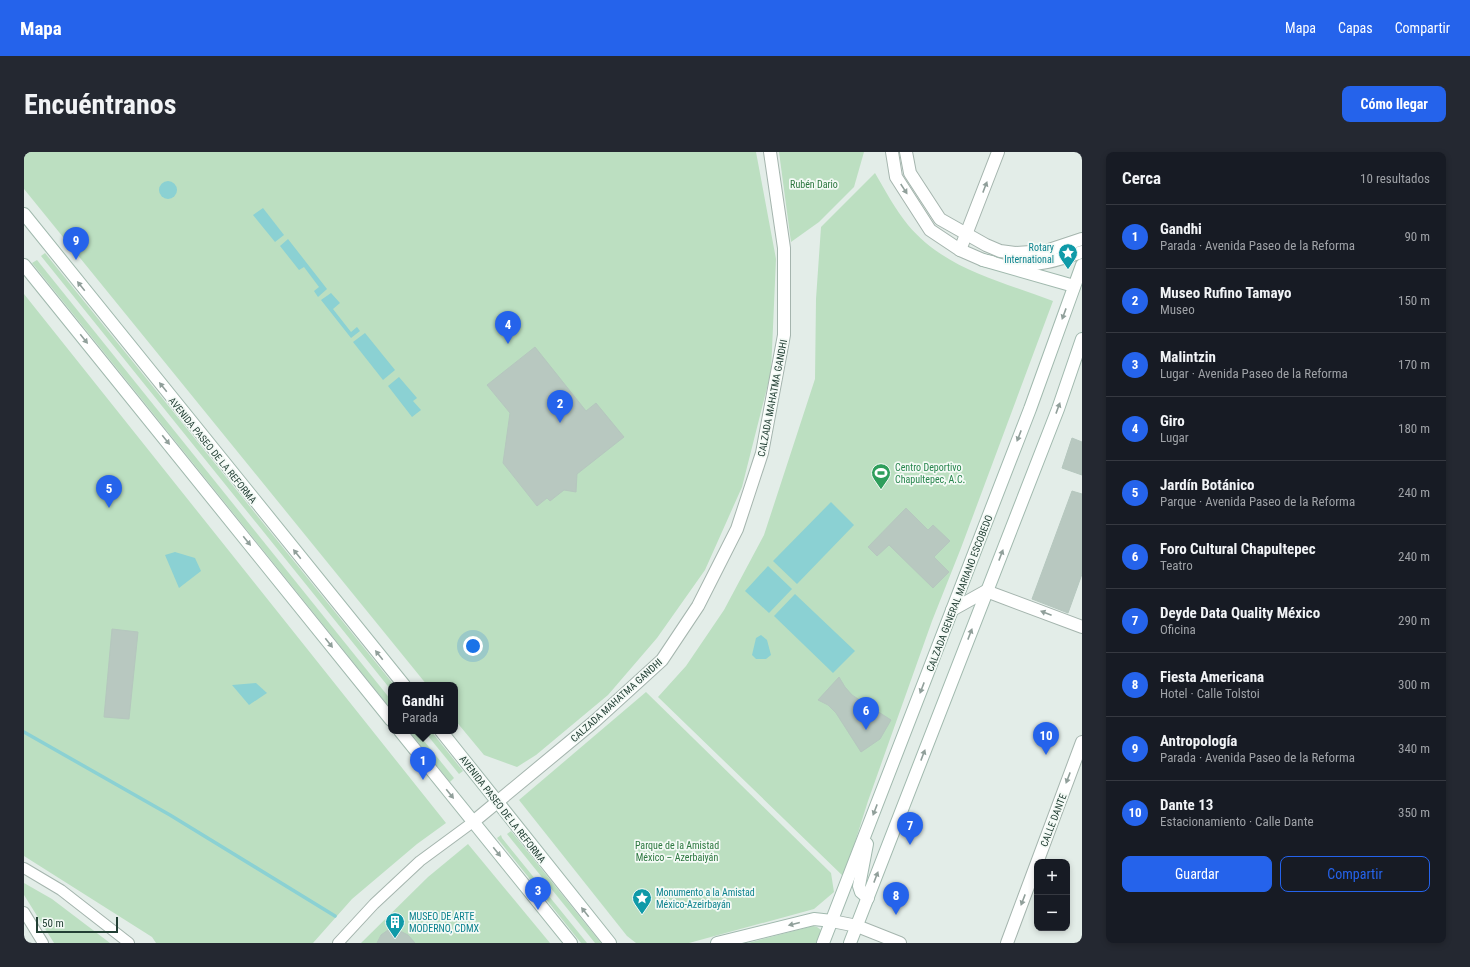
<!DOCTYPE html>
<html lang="es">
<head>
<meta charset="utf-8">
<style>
	body { margin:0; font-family:"Roboto Condensed",sans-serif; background:#242831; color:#f1f3f6 }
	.controls { position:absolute; right:12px; bottom:12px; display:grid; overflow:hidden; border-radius:8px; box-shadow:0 2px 6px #0003 }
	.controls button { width:36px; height:36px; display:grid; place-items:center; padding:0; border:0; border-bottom:1px solid #363941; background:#171b24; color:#f1f3f6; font:20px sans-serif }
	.scale { position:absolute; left:12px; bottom:10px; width:82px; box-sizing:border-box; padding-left:4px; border:2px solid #223f34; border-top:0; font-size:11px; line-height:14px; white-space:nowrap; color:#223f34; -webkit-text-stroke:3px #f4faf6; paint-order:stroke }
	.you { position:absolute; left:449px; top:494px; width:14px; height:14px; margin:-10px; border:3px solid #fff; border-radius:50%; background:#1a73e8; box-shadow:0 0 0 6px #1a73e833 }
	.badge { display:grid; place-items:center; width:26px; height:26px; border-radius:50%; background:#2563eb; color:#fff; font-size:13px; font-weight:700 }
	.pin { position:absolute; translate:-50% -33px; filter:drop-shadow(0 1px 2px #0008) }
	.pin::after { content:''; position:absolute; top:21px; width:14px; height:12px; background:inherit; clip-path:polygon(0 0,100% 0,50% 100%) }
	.popup { position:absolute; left:364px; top:530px; width:70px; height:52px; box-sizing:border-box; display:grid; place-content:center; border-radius:8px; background:#171b24; filter:drop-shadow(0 1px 3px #0005); font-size:13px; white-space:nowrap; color:#9ea1a6 }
	.popup b { font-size:15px; color:#f1f3f6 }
	.popup::after { content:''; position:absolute; left:50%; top:100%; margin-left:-8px; border:8px solid transparent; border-top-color:#171b24 }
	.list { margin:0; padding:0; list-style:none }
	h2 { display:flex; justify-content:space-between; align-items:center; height:52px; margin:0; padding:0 16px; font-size:17px }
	h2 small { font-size:13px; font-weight:400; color:#9ea1a6 }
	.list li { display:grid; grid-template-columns:26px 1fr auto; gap:12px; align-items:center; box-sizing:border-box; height:64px; padding:0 16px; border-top:1px solid #363941 }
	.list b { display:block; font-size:15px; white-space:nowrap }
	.list p { margin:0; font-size:13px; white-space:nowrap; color:#9ea1a6 }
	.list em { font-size:13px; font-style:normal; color:#9ea1a6 }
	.actions { display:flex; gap:8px; padding:12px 16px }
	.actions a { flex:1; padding:9px 0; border:1px solid #2563eb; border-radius:8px; text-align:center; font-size:14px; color:#2563eb }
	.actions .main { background:#2563eb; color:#fff }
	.map { position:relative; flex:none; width:1058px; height:791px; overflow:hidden; border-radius:8px }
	header { display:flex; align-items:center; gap:24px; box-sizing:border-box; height:56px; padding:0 20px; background:#2563eb; color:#fff }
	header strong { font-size:19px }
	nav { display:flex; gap:22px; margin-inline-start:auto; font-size:14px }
	.intro { display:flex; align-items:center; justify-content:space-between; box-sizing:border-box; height:96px; padding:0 24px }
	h1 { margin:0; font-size:28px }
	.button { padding:10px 18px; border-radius:8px; background:#2563eb; color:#fff; font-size:14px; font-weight:700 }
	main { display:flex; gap:24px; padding:0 24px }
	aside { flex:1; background:#171b24; border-radius:8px; box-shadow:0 2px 6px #0003 }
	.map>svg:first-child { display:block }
	.green { fill:#bcdfc1 }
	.water { fill:#8bd1d3 }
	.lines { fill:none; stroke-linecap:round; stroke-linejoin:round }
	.stream { stroke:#8bd1d3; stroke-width:3.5 }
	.building { fill:#b8c8c0; stroke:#b5c7be }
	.pedestrian-casing { stroke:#a5b5ae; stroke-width:12 }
	.minor-casing { stroke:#a5b5ae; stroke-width:14 }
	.tertiary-casing { stroke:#a5b5ae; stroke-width:14 }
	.secondary-casing { stroke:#a1b9ae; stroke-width:14 }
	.pedestrian { stroke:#fff; stroke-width:10 }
	.minor { stroke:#fff; stroke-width:12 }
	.tertiary { stroke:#fff; stroke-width:12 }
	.secondary { stroke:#fff; stroke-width:12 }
	.oneway { fill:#909f9a }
	.labels { text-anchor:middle; stroke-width:3.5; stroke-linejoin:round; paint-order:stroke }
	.park-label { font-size:10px; fill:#2c773f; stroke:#f4faf6 }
	.culture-label { font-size:10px; fill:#0d838f; stroke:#f4faf6; text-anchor:start }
	.street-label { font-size:10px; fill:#223f34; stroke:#f4faf6 }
	.leisure-label { font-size:10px; fill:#27864d; stroke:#f4faf6; text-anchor:start }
</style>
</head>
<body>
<header>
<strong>Mapa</strong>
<nav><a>Mapa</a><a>Capas</a><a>Compartir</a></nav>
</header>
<div class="intro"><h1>Encuéntranos</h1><a class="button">Cómo llegar</a></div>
<main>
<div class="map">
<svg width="1058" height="791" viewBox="0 0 1058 791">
	<rect width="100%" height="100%" fill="#e3ede8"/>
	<g class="green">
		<path d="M0,0H732L752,107L747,220L718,335L681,418L633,486L584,543L512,603L493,615L460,603L431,568V533H403L0,37Z"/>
		<path d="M755,0H840L830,35L795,70L767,90Z"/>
		<path d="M851,21C861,38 871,57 884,73C922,118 977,129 1029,149L937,396L908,469L844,649L820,725L634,545L662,514L700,458L740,383L791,227L792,147L797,75Z"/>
		<path d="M21,101L370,533H367V538L17,104Z"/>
		<path d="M13,108L367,548V557L8,111Z"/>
		<path d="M0,142L422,671L393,692L328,747L289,791H132L128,785L0,704Z"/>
		<path d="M622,540L807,721L810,740L790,757L665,791H612L603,784L495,648Z"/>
		<path d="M385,579H392L430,626L426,630Z"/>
		<path d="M400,579H407L439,619L435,622Z"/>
		<path d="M487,679L577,791H571L483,682Z"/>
		<path d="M477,683L478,686L563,791H557L473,686Z"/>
		<path d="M444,692L526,791H337L404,725Z"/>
		<path d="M0,731L28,747L86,791H30L0,743Z"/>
		<path d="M789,774L793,775L797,778L794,791H724Z"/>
	</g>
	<g class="water">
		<circle cx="144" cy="38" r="9"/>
		<path d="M239,56L260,83L251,90L229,63Z"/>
		<path d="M264,87L303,137L294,145L290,139L295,135L280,115L275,118L256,94Z"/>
		<path d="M307,141L316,151L309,157L327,180L333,175L336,179L327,186L297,148Z"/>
		<path d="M341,181L371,218L359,228L329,190Z"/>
		<path d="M375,225L393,246L389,249L397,258L388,265L364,234Z"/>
		<path d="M807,350L830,373L773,432L749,409Z"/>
		<path d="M151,400L171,406L177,419L155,436L141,403Z"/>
		<path d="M744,414L768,437L745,461L721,439Z"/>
		<path d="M771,442L831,499L809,521L750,464Z"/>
		<path d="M737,483L743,488L747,503L742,507H732L728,503L732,486Z"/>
		<path d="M232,531L243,541L225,553L208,533Z"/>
	</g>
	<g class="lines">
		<path class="stream" d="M0,580L146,663L311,764"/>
	</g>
	<g class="building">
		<path d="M511,195L562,259L572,251L600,285L553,322L552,340L540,338L526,349L523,346L513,354L479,311L486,261L463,233Z"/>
		<path d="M1048,286L1058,290V323L1038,316Z"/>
		<path d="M1048,339L1058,342V422L1044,461L1008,447Z"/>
		<path d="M882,356L904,378L909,373L926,389L910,405L925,420L909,436L865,393L853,404L844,395Z"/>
		<path d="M88,477L114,480L105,567L80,565Z"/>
		<path d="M815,525L821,535L828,543L867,568L856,587L837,600L812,561L804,553L794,548Z"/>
		<path d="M364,778H374L384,783L391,791H353L357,783Z"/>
	</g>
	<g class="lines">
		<g class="pedestrian-casing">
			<g id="pedestrian">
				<path d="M0,716L37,738L105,791"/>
				<path d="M0,760L19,791"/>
				<path d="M314,791L350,752L396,709L449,670"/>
			</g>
		</g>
		<g class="minor-casing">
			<g id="minor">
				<path d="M936,98L974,0"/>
				<path d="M928,458L962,439L1058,475"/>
				<path d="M983,791L1058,590"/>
			</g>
		</g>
		<g class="tertiary-casing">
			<g id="tertiary">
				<path d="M868,0L872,25L906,78L936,98L959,108L968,110"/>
				<path d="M882,0L886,21L916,67L962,93L976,99L991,101L1022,99L1058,87"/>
				<path d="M986,113C1012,115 1034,108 1058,100"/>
				<path d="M449,670L571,569L638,508L674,454L713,377L738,301L760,183V96L746,0"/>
				<path d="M808,769L833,774L876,791"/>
			</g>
		</g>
		<g class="secondary-casing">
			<g id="secondary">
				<path d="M0,62L380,533"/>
				<path d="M959,108L1050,134"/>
				<path d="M0,113L367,568"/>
				<path d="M376,579L547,791"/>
				<path d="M417,579L586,791"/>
				<path d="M843,692L835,734L837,740L844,746"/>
				<path d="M693,791L790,767L808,769"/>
				<path d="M799,791L1006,257L1058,113"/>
				<path d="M826,791L1034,257L1058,187"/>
			</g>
		</g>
		<use href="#pedestrian" class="pedestrian"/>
		<use href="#minor" class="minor"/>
		<use href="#tertiary" class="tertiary"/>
		<use href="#secondary" class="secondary"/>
	</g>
	<defs><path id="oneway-solid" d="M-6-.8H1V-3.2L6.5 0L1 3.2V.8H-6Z"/></defs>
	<g class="oneway">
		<use href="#oneway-solid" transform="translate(961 35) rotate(-69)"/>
		<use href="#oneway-solid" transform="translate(880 37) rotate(57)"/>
		<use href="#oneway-solid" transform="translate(57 134) rotate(-129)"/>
		<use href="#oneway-solid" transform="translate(1040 162) rotate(110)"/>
		<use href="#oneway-solid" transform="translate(60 187) rotate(51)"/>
		<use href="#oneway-solid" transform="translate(139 235) rotate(-129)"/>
		<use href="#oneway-solid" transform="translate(1034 256) rotate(-70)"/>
		<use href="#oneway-solid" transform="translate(995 284) rotate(111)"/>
		<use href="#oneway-solid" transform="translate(142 288) rotate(51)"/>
		<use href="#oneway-solid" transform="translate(223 389) rotate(51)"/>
		<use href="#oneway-solid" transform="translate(273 402) rotate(-129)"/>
		<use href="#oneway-solid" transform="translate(977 403) rotate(-69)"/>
		<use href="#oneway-solid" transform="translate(1022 461) rotate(-159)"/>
		<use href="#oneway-solid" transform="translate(946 482) rotate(-69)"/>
		<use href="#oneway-solid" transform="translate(305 491) rotate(52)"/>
		<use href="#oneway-solid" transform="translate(355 503) rotate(-129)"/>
		<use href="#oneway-solid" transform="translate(898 536) rotate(111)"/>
		<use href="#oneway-solid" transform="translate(899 603) rotate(-69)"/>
		<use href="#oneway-solid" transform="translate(1044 626) rotate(111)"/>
		<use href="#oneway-solid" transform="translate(426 642) rotate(51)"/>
		<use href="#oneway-solid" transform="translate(851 658) rotate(111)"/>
		<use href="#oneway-solid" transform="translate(473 700) rotate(51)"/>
		<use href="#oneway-solid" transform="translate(852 725) rotate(-69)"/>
		<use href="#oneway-solid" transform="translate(999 748) rotate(111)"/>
		<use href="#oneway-solid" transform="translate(561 760) rotate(-128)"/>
		<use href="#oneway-solid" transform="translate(770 772) rotate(166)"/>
	</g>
	<defs>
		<g id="sight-pin" transform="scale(1)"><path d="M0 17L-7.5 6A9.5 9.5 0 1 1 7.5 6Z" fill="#0f9aa8" stroke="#f4faf6"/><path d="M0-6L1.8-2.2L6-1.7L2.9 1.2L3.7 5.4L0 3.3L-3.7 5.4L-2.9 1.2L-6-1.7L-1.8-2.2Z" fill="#fff"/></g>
		<g id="stadium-pin" transform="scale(1)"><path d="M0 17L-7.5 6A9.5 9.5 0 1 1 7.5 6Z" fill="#2e9e5b" stroke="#f4faf6"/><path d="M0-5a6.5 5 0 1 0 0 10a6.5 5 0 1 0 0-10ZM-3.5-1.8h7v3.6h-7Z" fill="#fff"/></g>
		<g id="building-pin" transform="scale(1)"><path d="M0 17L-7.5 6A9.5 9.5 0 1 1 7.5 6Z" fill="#0f9aa8" stroke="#f4faf6"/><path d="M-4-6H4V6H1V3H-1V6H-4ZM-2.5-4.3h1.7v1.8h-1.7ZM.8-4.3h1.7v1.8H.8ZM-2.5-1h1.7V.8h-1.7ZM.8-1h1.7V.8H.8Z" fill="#fff"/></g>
	</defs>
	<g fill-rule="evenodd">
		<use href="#sight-pin" x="1044" y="101"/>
		<use href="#stadium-pin" x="857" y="321"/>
		<use href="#sight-pin" x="618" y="746"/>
		<use href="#building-pin" x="371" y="770"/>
	</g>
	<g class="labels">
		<g class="park-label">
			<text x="790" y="36">Rubén Dario</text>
			<text x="653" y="697">Parque de la Amistad<tspan x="653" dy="12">México – Azerbaiyán</tspan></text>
		</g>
		<g class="culture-label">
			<text x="1030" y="99" text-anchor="end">Rotary<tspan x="1030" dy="12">International</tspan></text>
			<text x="632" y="744">Monumento a la Amistad<tspan x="632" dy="12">México-Azeirbayán</tspan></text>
			<text x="385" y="768">MUSEO DE ARTE<tspan x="385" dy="12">MODERNO, CDMX</tspan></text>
		</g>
		<g class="street-label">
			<text transform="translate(748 246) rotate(-79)" y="4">CALZADA MAHATMA GANDHI</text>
			<text transform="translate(189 298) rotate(51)" y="4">AVENIDA PASEO DE LA REFORMA</text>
			<text transform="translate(935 441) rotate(-69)" y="4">CALZADA GENERAL MARIANO ESCOBEDO</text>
			<text transform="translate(592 548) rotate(-42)" y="4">CALZADA MAHATMA GANDHI</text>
			<text transform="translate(479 657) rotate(52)" y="4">AVENIDA PASEO DE LA REFORMA</text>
			<text transform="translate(1029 668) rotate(-69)" y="4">CALLE DANTE</text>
		</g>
		<g class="leisure-label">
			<text x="871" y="319">Centro Deportivo<tspan x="871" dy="12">Chapultepec, A.C.</tspan></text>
		</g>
	</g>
</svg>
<div class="controls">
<button>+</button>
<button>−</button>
</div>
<div class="scale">50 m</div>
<div class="you"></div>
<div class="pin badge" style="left:399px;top:628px">1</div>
<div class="popup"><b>Gandhi</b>Parada</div>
<div class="pin badge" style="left:536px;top:271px">2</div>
<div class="pin badge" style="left:514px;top:758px">3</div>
<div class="pin badge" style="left:484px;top:192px">4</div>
<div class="pin badge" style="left:85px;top:356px">5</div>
<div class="pin badge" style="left:842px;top:578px">6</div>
<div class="pin badge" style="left:886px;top:693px">7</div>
<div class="pin badge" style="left:872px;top:763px">8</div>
<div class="pin badge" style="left:52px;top:108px">9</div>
<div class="pin badge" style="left:1022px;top:603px">10</div>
</div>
<aside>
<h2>Cerca<small>10 resultados</small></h2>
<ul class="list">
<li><span class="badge">1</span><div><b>Gandhi</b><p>Parada · Avenida Paseo de la Reforma</p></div><em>90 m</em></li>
<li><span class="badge">2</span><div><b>Museo Rufino Tamayo</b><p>Museo</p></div><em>150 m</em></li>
<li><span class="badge">3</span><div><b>Malintzin</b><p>Lugar · Avenida Paseo de la Reforma</p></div><em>170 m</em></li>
<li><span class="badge">4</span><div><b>Giro</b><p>Lugar</p></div><em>180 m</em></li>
<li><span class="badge">5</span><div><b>Jardín Botánico</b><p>Parque · Avenida Paseo de la Reforma</p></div><em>240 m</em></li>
<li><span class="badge">6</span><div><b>Foro Cultural Chapultepec</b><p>Teatro</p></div><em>240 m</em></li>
<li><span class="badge">7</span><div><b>Deyde Data Quality México</b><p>Oficina</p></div><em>290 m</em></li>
<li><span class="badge">8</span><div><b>Fiesta Americana</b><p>Hotel · Calle Tolstoi</p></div><em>300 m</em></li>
<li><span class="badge">9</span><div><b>Antropología</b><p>Parada · Avenida Paseo de la Reforma</p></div><em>340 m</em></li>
<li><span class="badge">10</span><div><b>Dante 13</b><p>Estacionamiento · Calle Dante</p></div><em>350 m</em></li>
</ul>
<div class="actions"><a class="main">Guardar</a><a>Compartir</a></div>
</aside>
</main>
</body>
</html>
